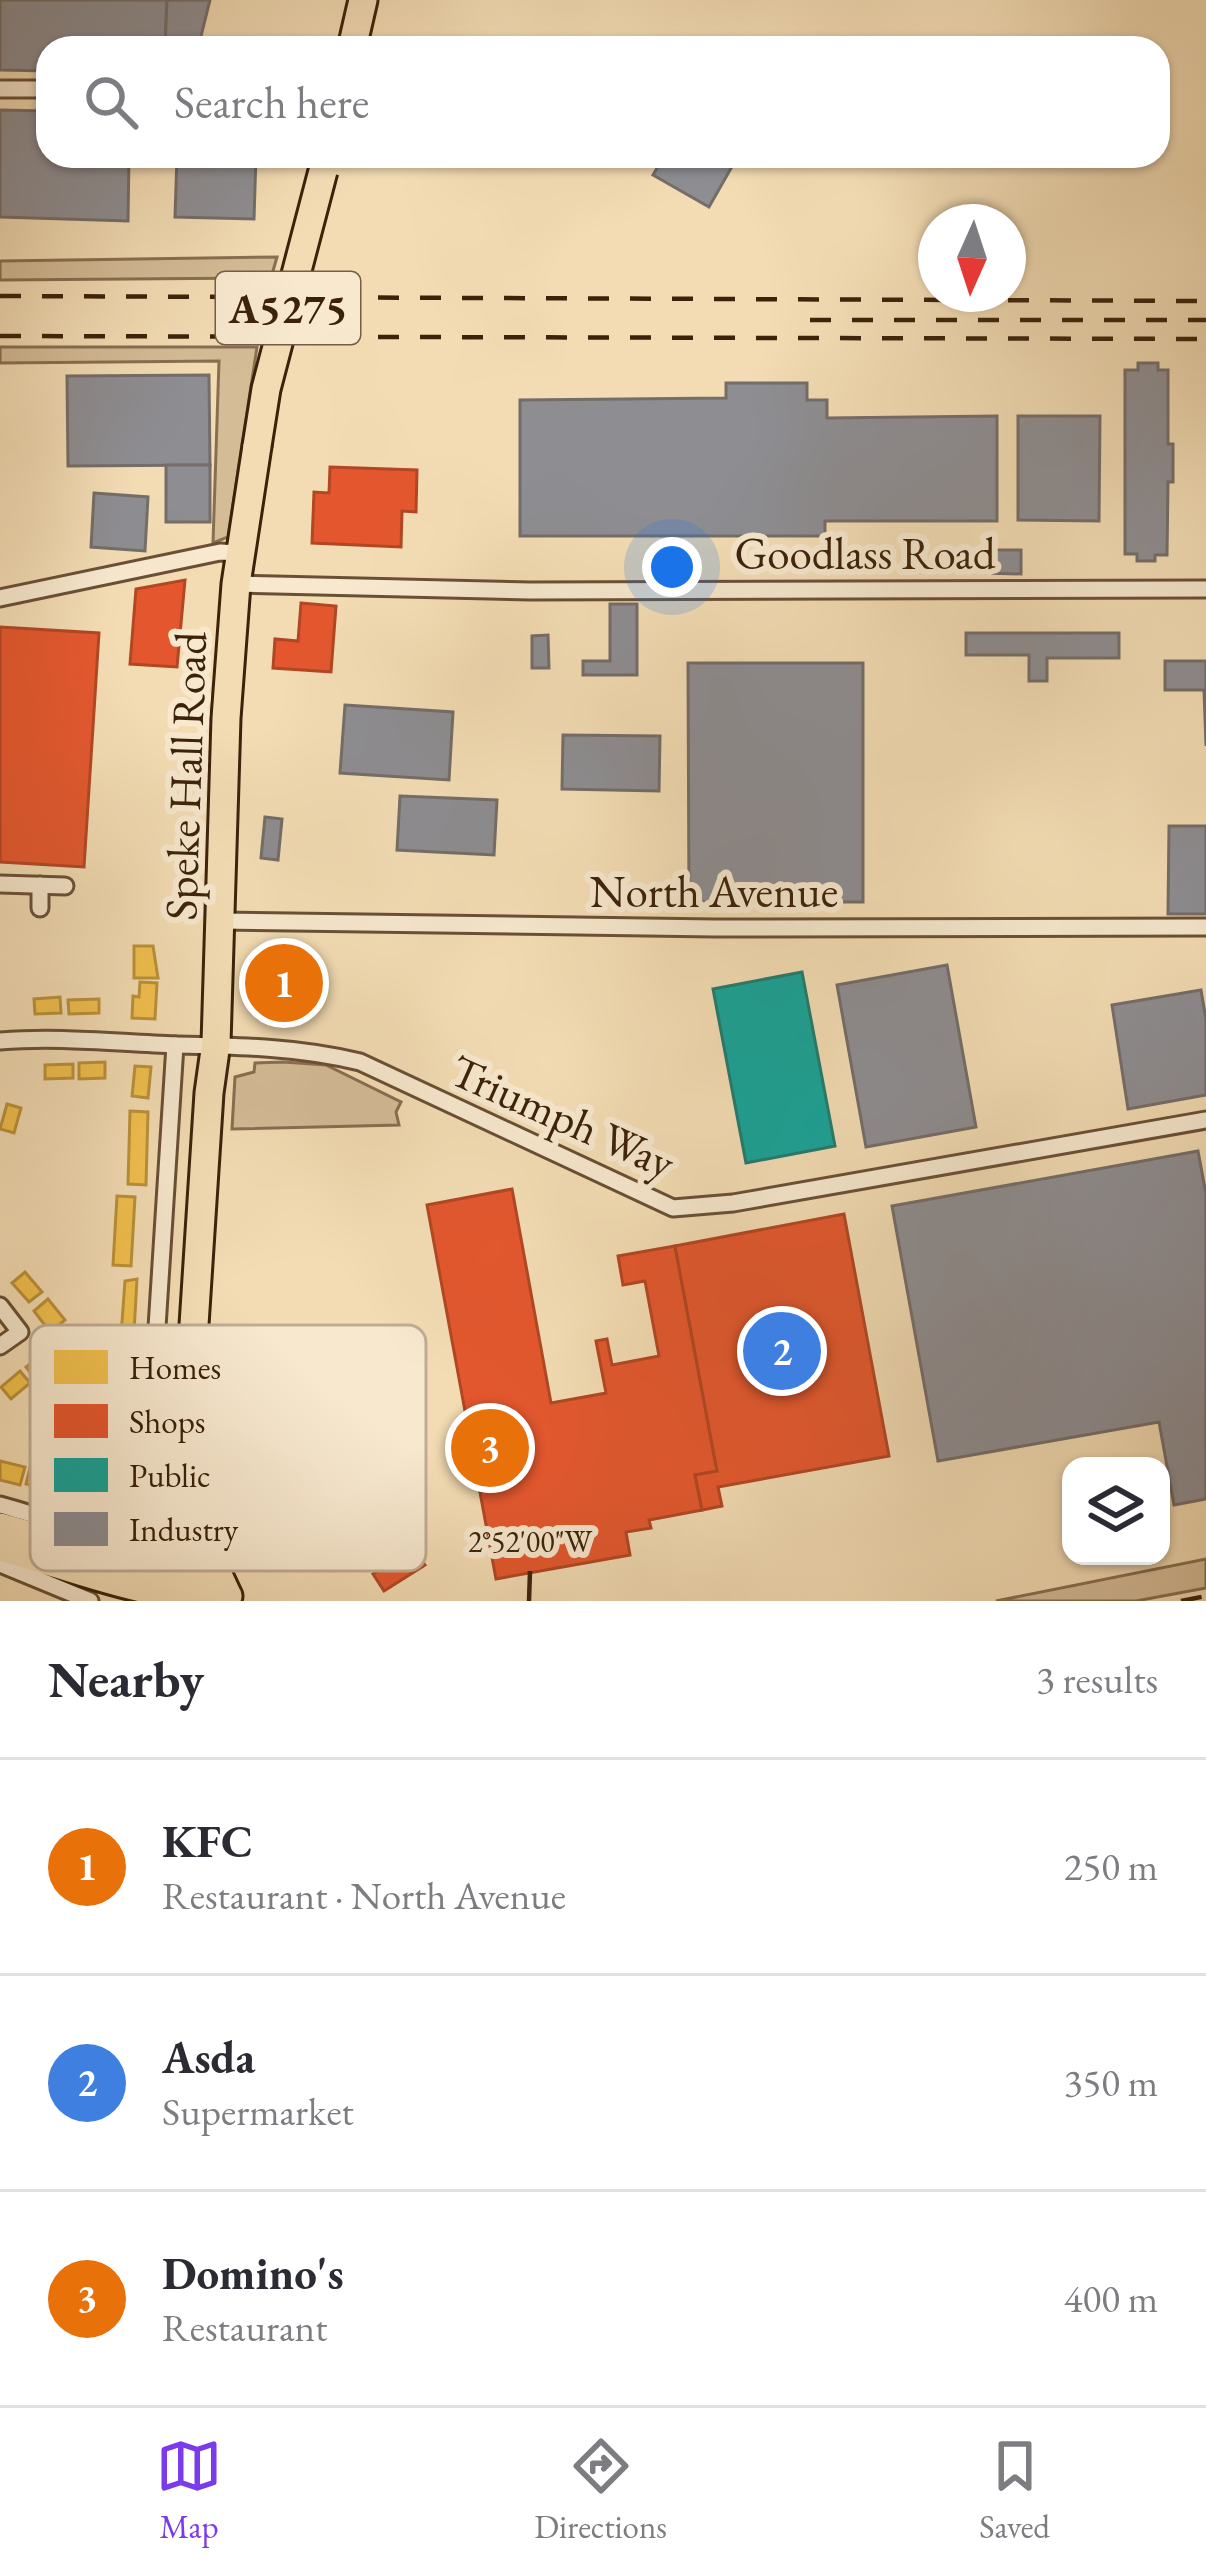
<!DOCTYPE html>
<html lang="en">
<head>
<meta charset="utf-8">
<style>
	body { margin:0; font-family:"EB Garamond",serif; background:#f2f2f3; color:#2b2b33 }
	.controls { position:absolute; right:36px; bottom:36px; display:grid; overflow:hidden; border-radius:24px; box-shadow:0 3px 9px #0004 }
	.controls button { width:108px; height:108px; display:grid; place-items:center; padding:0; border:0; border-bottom:3px solid #e1e1e2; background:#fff; color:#2b2b33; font:60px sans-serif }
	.compass { position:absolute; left:918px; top:204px; width:108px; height:108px; border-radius:50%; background:#fff; box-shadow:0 3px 9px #0004; rotate:183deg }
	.you { position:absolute; left:672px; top:567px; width:42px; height:42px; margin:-30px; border:9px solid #fff; border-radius:50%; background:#1a73e8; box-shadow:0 0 0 18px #1a73e833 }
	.badge { display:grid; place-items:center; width:78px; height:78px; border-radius:50%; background:#7c3aed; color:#fff; font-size:39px; font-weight:700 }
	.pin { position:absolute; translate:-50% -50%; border:6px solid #fff; box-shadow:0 3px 12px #0006 }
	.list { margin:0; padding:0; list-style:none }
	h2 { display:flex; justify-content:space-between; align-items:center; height:156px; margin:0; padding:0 48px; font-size:51px }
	h2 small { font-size:39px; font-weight:400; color:#7c7c81 }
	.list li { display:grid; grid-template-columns:78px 1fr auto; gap:36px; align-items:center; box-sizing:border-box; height:216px; padding:0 48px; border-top:3px solid #e1e1e2 }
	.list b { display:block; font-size:45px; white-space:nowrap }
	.list p { margin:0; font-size:39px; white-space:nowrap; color:#7c7c81 }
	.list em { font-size:39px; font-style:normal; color:#7c7c81 }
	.icon { flex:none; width:66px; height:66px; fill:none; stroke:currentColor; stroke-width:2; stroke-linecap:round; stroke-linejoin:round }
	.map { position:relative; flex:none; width:1206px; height:1601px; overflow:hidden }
	.search { position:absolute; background:#fff; box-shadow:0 3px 9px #0004; left:36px; right:36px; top:36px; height:132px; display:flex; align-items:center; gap:30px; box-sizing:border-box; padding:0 42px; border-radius:36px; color:#7c7c81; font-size:45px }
	.sheet { height:804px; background:#fff }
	nav { display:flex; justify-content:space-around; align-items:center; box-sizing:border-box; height:168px; border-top:3px solid #e1e1e2; background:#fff; font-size:33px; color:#7c7c81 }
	nav a { display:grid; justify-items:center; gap:6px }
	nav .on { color:#7c3aed }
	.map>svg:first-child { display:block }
	.grass { fill:#d4bc97; stroke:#886f50; stroke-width:3 }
	.homes { fill:#f2c14e; stroke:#bb9139; stroke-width:3 }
	.shops { fill:#e4572e; stroke:#b14723; stroke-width:3 }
	.public { fill:#17a398; stroke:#227c6d; stroke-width:3 }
	.industry { fill:#8d8d92; stroke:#746d69; stroke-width:3 }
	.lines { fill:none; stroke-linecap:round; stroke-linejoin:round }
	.street-casing { stroke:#695034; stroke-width:21 }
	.highway-casing { stroke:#3b2209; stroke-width:33 }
	.street { stroke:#f7e8ce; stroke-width:15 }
	.highway { stroke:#f3dcb4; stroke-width:27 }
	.rail { stroke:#3b2209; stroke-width:4.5; stroke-dasharray:21 21; stroke-linecap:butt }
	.highway-bridge-casing { stroke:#3b2209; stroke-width:33; stroke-linecap:butt }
	.highway-bridge { stroke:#f3dcb4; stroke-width:27 }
	.ticks { fill:none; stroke:#3b2209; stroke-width:4.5 }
	.labels { text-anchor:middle; stroke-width:12; stroke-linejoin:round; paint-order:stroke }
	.shield { fill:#f7e8ce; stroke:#735d44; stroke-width:3 }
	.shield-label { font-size:42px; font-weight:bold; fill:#3b2209 }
	.street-label { font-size:45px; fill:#3b2209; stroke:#f7e8ce }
	.key { fill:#f7e8ce; stroke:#bfad93; stroke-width:3 }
	.key-label { font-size:33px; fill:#3b2209 }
	.ticks-label { font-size:30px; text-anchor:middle; fill:#3b2209; stroke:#f7e8ce; stroke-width:12; stroke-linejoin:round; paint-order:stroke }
</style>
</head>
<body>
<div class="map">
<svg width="1206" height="1601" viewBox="0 0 1206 1601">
	<rect width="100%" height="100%" fill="#f3dcb4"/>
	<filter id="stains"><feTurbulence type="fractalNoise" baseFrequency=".00167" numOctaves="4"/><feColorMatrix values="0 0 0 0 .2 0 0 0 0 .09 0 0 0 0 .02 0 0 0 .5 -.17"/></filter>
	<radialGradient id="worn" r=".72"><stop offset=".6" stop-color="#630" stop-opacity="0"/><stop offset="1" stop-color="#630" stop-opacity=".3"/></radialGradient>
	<g class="grass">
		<path d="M277,257L271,278L0,280V261Z"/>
		<path d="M0,347H257L228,537L213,543L219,361L0,363Z"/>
		<path d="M283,1062L326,1065L401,1102L396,1112L399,1125L232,1129L235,1077L254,1072L255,1063Z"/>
		<path d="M1206,1559V1588L1136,1601H996Z"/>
	</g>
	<g class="homes">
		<path d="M134,946H153L158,978H134Z"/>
		<path d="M140,982L157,983L155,1019L132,1018L133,996L139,997Z"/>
		<path d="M60,997L61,1013L35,1014L34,999Z"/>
		<path d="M99,999V1013L69,1014L68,1000Z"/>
		<path d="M105,1062V1078L79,1079V1063Z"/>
		<path d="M73,1064V1078L45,1079V1065Z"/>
		<path d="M135,1066L151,1067L148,1098L132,1096Z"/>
		<path d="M7,1104L21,1108L14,1133L0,1129Z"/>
		<path d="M130,1111L148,1112L146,1185L128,1184Z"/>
		<path d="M117,1196L135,1197L131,1266L113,1265Z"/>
		<path d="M25,1272L42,1292L29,1302L12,1283Z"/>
		<path d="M137,1279L133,1350L120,1349L125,1281Z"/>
		<path d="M48,1299L65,1320L50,1332L34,1311Z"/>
		<path d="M49,1349L60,1362L37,1381L26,1367Z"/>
		<path d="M20,1371L30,1383L11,1399L1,1387Z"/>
		<path d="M0,1461L25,1467L20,1485L0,1480Z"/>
		<path d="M30,1468L59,1476L55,1492L26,1484Z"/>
	</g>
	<g class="shops">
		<path d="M330,467L417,470L416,512L402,511L401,547L312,543L314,492L329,493Z"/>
		<path d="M185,580L177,667L130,664L136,589Z"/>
		<path d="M301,603L336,606L331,672L273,668L275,639L298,641Z"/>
		<path d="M0,627L99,633L84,867L0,862Z"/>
		<path d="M266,959L292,961V975H304V991L292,990L291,1010L264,1009Z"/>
		<path d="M512,1189L551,1403L606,1393L596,1341L607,1339L612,1365L659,1356L645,1281L623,1285L618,1256L675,1246L717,1471L695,1475L702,1510L649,1520L651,1528L626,1532L630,1555L496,1579L427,1205Z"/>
		<path d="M844,1214L889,1456L718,1487L722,1506L702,1510L695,1475L717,1471L675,1246Z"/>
		<path d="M415,1549L425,1565L384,1591L373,1574Z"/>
	</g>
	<path class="public" d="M802,972L835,1146L746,1163L713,989Z"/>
	<g class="industry">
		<path d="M0,0H167L165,48H48V71L0,70Z"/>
		<path d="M167,0H210L199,44L183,42L182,48H165Z"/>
		<path d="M0,110L48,111V156H129L128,221L0,217Z"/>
		<path d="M177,156H256L254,219L175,217Z"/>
		<path d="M664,156H738L709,207L653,175Z"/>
		<path d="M1138,363H1158V370H1168V444H1173V482H1168L1167,555H1155V561H1137V554H1125V370H1138Z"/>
		<path d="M209,375L210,465L68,466L67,376Z"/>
		<path d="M726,383H807V400H827V418L997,416V521H825V536H520V400L726,398Z"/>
		<path d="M1018,416H1100L1099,521L1018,520Z"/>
		<rect x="166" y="465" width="44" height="57"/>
		<path d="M94,493L148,497L145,551L91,547Z"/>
		<path d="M983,550H1021V574L983,573Z"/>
		<path d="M610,604H637V675H583V661H610Z"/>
		<path d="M966,633H1119V658H1047V681H1029V655H966Z"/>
		<path d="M548,635L549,668H532V636Z"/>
		<path d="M1165,661H1206V746L1204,690H1165Z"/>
		<path d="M688,663H863V902H689Z"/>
		<path d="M345,705L453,712L449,780L340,773Z"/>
		<path d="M563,735L660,736L659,791L562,789Z"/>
		<path d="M400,796L497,800L494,855L397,850Z"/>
		<path d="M265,817L282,819L278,860L261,858Z"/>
		<path d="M1169,826H1206V914H1168Z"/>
		<path d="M947,965L976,1127L866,1147L837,985Z"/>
		<path d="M1201,990L1206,1019V1095L1128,1109L1112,1005Z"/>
		<path d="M1198,1151L1206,1194V1499L1174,1505L1159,1422L938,1461L892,1206Z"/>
	</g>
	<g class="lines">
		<g class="street-casing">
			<g id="street">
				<path d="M0,89H48"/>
				<path d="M236,584L530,591L1206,589"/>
				<path d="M0,598L220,552L240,553"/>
				<path d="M0,884L65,886"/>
				<path d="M40,908V885"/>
				<path d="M221,921L715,928L1206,927"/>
				<path d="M0,1041C60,1036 117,1043 176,1045C239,1046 298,1047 360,1062L673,1208L733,1203L1206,1120"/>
				<path d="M0,1306L20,1332L0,1346"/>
				<path d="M0,1505C53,1519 118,1551 147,1484L175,1045"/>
				<path d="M0,1564L90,1601"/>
			</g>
		</g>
		<g class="highway-casing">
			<g id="highway">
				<path d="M352,48L363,0"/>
				<path d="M199,1490L219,1577L226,1592"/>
				<path d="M0,1527L189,1580L219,1577"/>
				<path d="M0,1547C75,1567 150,1601 228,1596"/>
				<path d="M198,1601L189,1580L187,1433L209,1093L216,1043L226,718L236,584L257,446"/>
			</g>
		</g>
		<use href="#street" class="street"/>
		<use href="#highway" class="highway"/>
		<g class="rail">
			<path d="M0,296L1206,301"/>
			<path d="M810,320H1206"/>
			<path d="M0,336L1206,339"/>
			<path d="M1181,1601L1206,1596"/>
		</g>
		<g class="highway-bridge-casing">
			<path id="highway-bridge" d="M257,446L266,389L323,171"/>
		</g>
		<use href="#highway-bridge" class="highway-bridge"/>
	</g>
	<path class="ticks" d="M529,1601L530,1571"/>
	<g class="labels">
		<rect class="shield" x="216" y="272" width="144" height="72" rx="9"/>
		<g class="shield-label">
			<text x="288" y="323">A5275</text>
		</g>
		<g class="street-label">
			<text x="865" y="569">Goodlass Road</text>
			<text transform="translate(185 776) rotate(-88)" y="16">Speke Hall Road</text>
			<text x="714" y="907">North Avenue</text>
			<text transform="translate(563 1116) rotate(24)" y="16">Triumph Way</text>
		</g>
	</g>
	<rect x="30" y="1325" width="396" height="246" rx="18" class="key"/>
	<rect x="54" y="1350" width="54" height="34" fill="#f2c14e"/>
	<rect x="54" y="1404" width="54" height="34" fill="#e4572e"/>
	<rect x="54" y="1458" width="54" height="34" fill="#17a398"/>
	<rect x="54" y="1512" width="54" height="34" fill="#8d8d92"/>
	<g class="key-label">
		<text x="129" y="1379">Homes</text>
		<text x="129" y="1433">Shops</text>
		<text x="129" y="1487">Public</text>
		<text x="129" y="1541">Industry</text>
	</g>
	<g class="ticks-label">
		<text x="530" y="1552">2°52'00"W</text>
	</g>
	<rect width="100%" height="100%" filter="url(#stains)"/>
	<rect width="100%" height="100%" fill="url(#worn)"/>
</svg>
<div class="controls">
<button><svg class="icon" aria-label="layers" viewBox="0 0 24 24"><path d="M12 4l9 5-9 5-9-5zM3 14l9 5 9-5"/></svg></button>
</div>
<svg class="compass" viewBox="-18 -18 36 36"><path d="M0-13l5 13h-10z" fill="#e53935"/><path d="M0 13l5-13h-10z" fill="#7c7c81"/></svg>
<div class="you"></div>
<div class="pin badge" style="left:284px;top:983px;background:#e8710a">1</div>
<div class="pin badge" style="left:782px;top:1351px;background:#3f7fe0">2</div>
<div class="pin badge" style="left:490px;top:1448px;background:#e8710a">3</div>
<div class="search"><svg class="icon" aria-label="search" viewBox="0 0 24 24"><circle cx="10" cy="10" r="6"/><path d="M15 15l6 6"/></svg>Search here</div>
</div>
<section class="sheet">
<h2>Nearby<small>3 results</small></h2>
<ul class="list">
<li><span class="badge" style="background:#e8710a">1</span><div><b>KFC</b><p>Restaurant · North Avenue</p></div><em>250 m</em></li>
<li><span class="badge" style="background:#3f7fe0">2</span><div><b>Asda</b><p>Supermarket</p></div><em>350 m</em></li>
<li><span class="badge" style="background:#e8710a">3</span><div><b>Domino's</b><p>Restaurant</p></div><em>400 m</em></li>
</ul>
</section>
<nav>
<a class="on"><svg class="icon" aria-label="map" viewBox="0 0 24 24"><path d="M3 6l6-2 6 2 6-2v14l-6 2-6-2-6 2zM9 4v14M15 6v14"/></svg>Map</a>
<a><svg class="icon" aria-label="directions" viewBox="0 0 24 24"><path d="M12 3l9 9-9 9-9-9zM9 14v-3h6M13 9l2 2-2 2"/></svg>Directions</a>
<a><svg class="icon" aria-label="saved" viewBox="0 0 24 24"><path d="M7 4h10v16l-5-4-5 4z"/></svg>Saved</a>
</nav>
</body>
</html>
